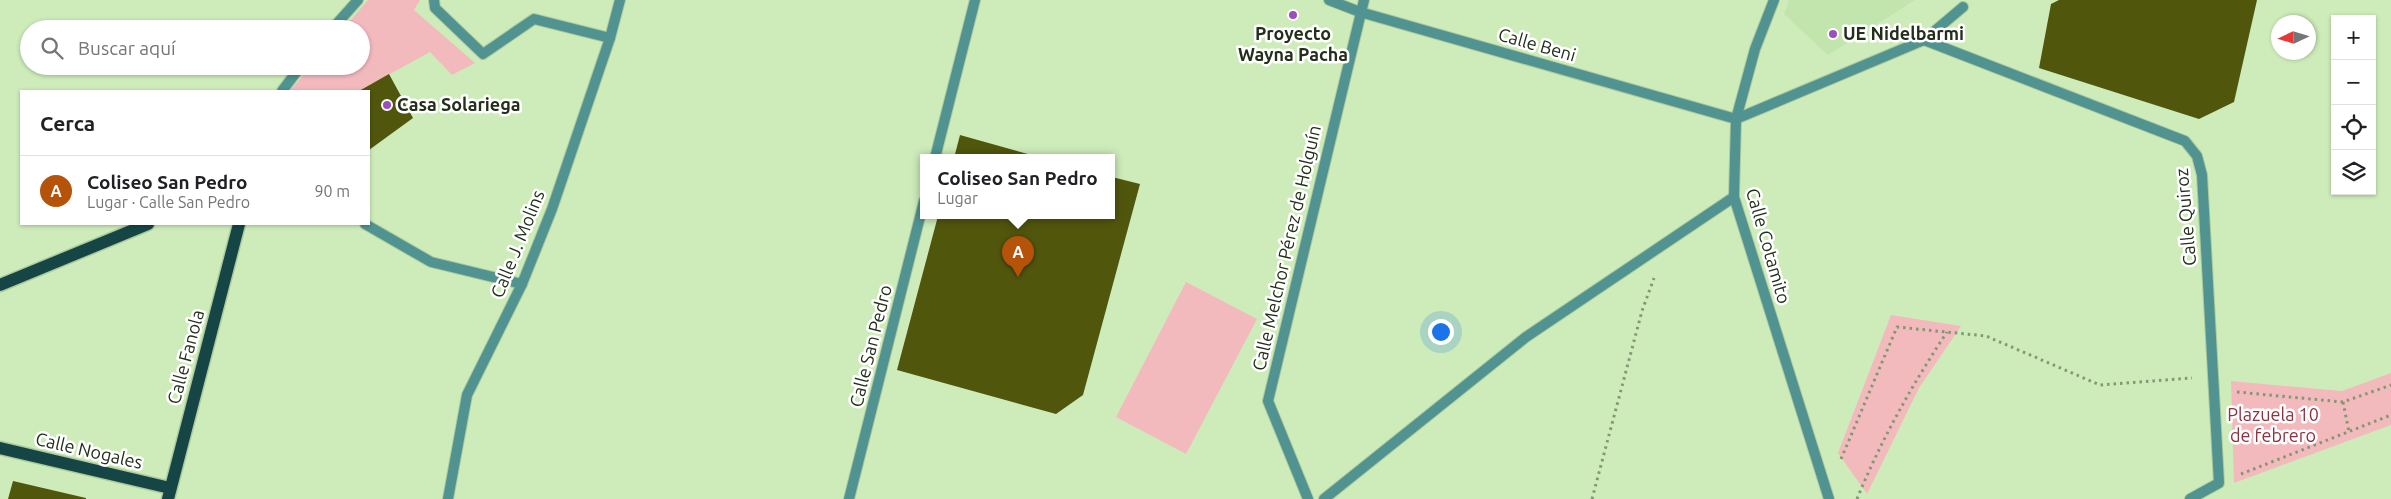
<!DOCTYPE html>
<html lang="es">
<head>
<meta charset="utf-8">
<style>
	body { margin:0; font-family:Ubuntu,sans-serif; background:#f2f2f2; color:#202124 }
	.controls { position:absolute; right:15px; top:15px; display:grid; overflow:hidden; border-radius:0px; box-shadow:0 1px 4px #0004 }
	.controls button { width:45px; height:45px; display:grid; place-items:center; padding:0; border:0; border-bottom:1px solid #e0e0e0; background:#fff; color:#202124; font:25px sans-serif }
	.compass { position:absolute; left:2271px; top:15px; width:45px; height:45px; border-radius:50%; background:#fff; box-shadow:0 1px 4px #0004; rotate:266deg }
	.you { position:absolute; left:1440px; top:331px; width:18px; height:18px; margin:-12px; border:4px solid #fff; border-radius:50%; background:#1a73e8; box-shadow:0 0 0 8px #1a73e833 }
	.badge { display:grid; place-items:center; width:32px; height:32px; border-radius:50%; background:#b45309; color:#fff; font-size:16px; font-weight:700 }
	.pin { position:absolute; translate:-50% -41px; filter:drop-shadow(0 1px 2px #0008) }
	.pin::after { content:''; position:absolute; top:26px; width:18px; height:15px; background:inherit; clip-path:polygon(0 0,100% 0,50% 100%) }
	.popup { position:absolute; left:920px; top:154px; width:195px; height:65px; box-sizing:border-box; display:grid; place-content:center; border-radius:0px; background:#fff; filter:drop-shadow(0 1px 4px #0005); font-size:16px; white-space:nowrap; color:#757577 }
	.popup b { font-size:19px; color:#202124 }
	.popup::after { content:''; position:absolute; left:50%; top:100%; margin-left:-10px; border:10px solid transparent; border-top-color:#fff }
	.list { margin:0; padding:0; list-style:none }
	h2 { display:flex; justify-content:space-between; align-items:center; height:65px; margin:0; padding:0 20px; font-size:21px }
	h2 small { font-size:16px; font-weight:400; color:#757577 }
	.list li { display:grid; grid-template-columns:32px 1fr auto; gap:15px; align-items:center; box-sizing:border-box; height:70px; padding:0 20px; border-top:1px solid #e0e0e0 }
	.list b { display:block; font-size:19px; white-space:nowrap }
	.list p { margin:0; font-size:16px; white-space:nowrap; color:#757577 }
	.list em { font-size:16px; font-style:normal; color:#757577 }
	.icon { flex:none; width:28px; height:28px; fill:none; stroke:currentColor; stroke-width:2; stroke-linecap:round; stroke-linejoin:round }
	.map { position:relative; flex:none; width:2391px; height:499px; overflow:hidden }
	.search { position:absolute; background:#fff; box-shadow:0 1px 4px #0004; left:20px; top:20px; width:350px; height:55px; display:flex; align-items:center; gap:12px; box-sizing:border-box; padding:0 18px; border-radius:28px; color:#757577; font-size:19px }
	.panel { position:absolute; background:#fff; box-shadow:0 1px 4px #0004; left:20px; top:90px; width:350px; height:135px; border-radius:0px }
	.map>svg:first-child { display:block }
	.built { fill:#c1e5ac }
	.green { fill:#f3babe }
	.building { fill:#51560d }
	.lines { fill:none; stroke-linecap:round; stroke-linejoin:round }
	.lane-casing { stroke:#aeca9d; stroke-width:12 }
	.street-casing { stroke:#aeca9d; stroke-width:12 }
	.primary-casing { stroke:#aeca9d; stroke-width:15 }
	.path { stroke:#829873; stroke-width:3; stroke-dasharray:2.5 4; stroke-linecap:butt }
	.lane { stroke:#509391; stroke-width:10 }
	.street { stroke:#509391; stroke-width:10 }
	.primary { stroke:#154645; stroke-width:12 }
	.poi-dot { fill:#9c4ebf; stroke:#fff; stroke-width:2 }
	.labels { text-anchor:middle; stroke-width:5; stroke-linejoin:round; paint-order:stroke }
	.poi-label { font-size:18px; font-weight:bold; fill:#232e1b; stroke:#fff; text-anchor:start }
	.street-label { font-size:18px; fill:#232e1b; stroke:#fff }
	.park-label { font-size:18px; fill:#8b3341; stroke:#fff }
</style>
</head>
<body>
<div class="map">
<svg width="2391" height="499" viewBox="0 0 2391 499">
	<rect width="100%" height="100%" fill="#cdecba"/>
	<path class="built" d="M1789,0H1915L1828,55L1784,14Z"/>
	<g class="green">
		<path d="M368,0H420L414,10L475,63L452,75L430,52L359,91H290L311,66H361V29H343Z"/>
		<path d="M1186,282L1257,319L1186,454L1116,417Z"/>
		<path d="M1891,315L1961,326L1919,388L1867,494L1838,453Z"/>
		<path d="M2391,373V425L2234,483L2231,381L2342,391Z"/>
	</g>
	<g class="building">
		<path d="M2059,0H2257L2234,102L2199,119L2039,68L2051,4Z"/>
		<path d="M389,74L413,118L369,150V91H359Z"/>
		<path d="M960,135L1042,158H954Z"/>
		<path d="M1112,177L1140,184L1083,395L1056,414L897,370L938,216H1112Z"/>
		<path d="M13,481L86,498V499H8Z"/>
	</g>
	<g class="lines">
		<g class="lane-casing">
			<g id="lane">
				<path d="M434,0L435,8L483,54L534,19L610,38"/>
				<path d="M365,224L431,262L522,284"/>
			</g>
		</g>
		<g class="street-casing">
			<g id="street">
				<path d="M1329,0L1360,12L1736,119L1924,40L1963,7"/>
				<path d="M1774,0L1755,49L1736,119L1734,197L1829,499"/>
				<path d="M332,29L358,0"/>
				<path d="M1924,40L2185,141L2197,156L2202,175L2219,483L2190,499"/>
				<path d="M282,91L301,66"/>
				<path d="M935,158L975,0"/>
				<path d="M448,499L467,395L522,284L552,209L610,38L620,0"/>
				<path d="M849,499L924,201"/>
				<path d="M1308,499L1268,401L1364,0"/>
				<path d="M1324,499L1526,337L1734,197"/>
			</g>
		</g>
		<g class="primary-casing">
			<g id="primary">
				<path d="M0,285L148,224"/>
				<path d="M0,448L170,488"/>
				<path d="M168,499L239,224"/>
			</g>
		</g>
		<g class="path">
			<path d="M2237,392L2343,402L2391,385"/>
			<path d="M2343,402L2349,432"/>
			<path d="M1841,459L1897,327L1986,336L2100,385L2192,378"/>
			<path d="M2241,474L2391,415"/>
			<path d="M1592,499L1642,311L1654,278"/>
			<path d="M1857,499C1881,440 1912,385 1947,332"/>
		</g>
		<use href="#lane" class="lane"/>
		<use href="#street" class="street"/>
		<use href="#primary" class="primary"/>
	</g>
	<g class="poi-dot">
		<circle cx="1293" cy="15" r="5"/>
		<circle cx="1833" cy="34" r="5"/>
		<circle cx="387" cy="105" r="5"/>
	</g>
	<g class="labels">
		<g class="poi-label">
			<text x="1293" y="40" text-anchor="middle">Proyecto<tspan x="1293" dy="21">Wayna Pacha</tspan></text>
			<text x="1843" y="40">UE Nidelbarmi</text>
			<text x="397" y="111">Casa Solariega</text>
		</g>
		<g class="street-label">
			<text transform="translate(1537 45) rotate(16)" y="6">Calle Beni</text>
			<text transform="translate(2186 217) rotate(-95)" y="6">Calle Quiroz</text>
			<text transform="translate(518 244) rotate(-68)" y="6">Calle J. Molins</text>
			<text transform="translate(1768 246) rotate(74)" y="6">Calle Cotamito</text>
			<text transform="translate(1287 248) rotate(-77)" y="6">Calle Melchor Pérez de Holguín</text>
			<text transform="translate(871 346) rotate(-76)" y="6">Calle San Pedro</text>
			<text transform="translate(186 357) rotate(-75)" y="6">Calle Fanola</text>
			<text transform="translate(89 451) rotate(13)" y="6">Calle Nogales</text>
		</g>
		<g class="park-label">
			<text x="2273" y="421">Plazuela 10<tspan x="2273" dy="21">de febrero</tspan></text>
		</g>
	</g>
</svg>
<div class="controls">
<button>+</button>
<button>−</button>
<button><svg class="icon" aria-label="locate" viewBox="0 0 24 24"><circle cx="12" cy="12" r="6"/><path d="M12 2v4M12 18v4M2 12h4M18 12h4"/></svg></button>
<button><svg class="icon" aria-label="layers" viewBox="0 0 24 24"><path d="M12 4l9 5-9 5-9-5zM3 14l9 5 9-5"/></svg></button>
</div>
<svg class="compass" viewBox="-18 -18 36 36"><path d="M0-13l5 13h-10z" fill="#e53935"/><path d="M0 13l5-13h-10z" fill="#757577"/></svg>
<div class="you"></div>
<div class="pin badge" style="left:1018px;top:277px">A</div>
<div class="popup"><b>Coliseo San Pedro</b>Lugar</div>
<div class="search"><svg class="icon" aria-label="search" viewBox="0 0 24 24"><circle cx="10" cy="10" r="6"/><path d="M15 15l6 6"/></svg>Buscar aquí</div>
<section class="panel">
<h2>Cerca<small></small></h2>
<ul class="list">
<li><span class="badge">A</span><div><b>Coliseo San Pedro</b><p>Lugar · Calle San Pedro</p></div><em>90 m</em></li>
</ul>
</section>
</div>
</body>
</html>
